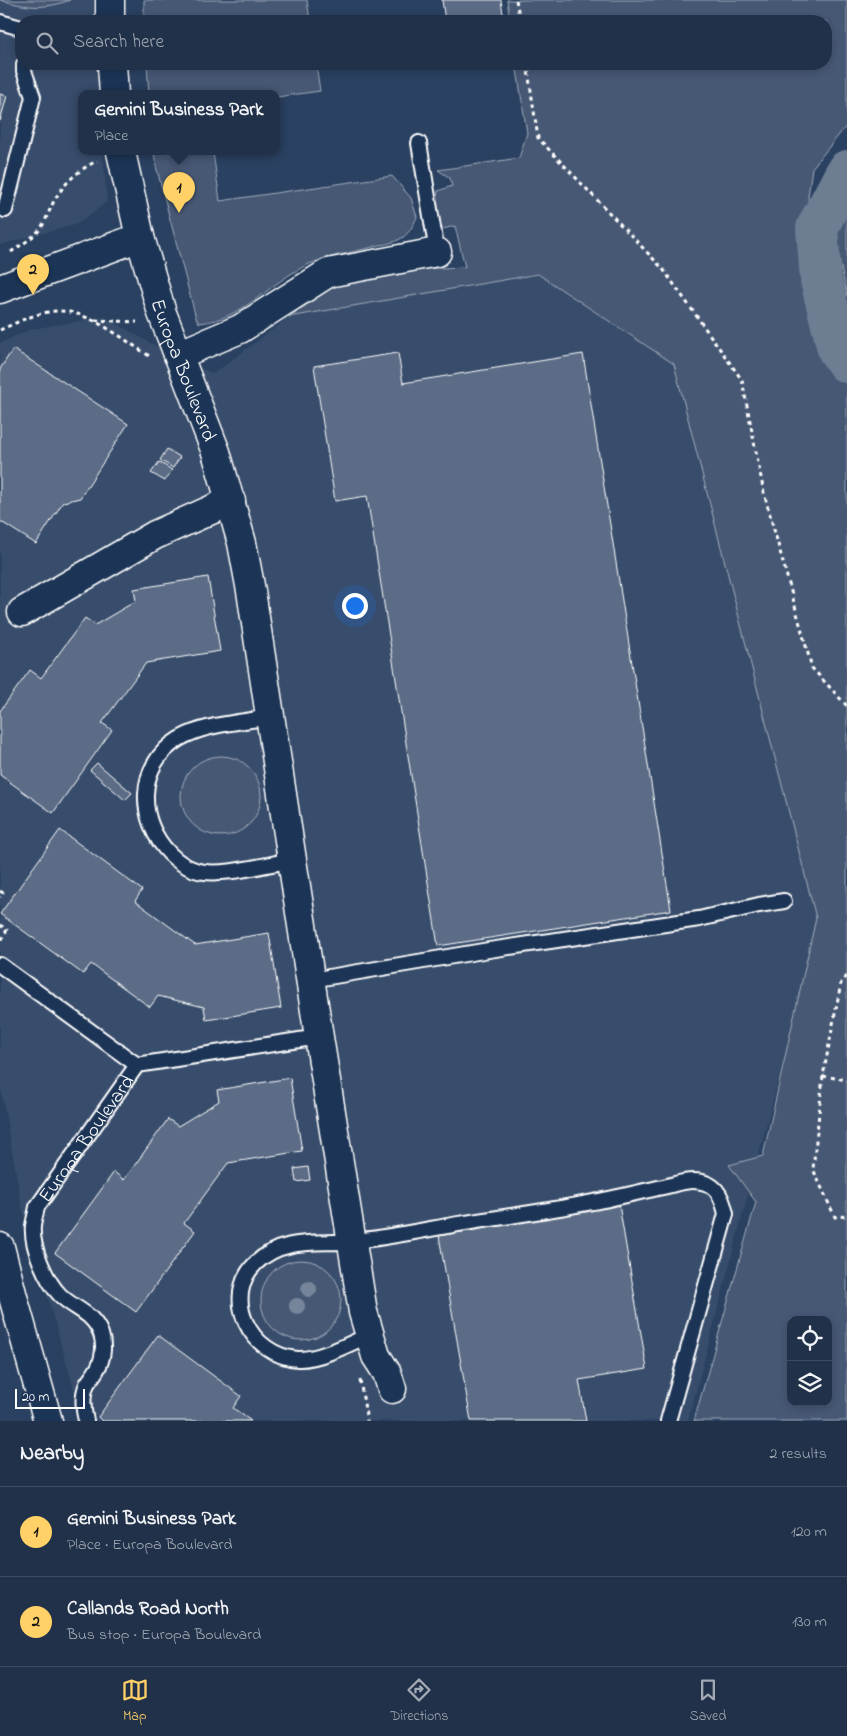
<!DOCTYPE html>
<html lang="en">
<head>
<meta charset="utf-8">
<style>
	body { margin:0; font-family:"Indie Flower",sans-serif; background:#283950; color:#f1f3f6 }
	.controls { position:absolute; right:15px; bottom:15px; display:grid; overflow:hidden; border-radius:10px; box-shadow:0 2px 8px #0003 }
	.controls button { width:45px; height:45px; display:grid; place-items:center; padding:0; border:0; border-bottom:1px solid #3d4c61; background:#203149; color:#f1f3f6; font:25px sans-serif }
	.scale { position:absolute; left:15px; bottom:12px; width:70px; box-sizing:border-box; padding-left:5px; border:2px solid #fff; border-top:0; font-size:14px; line-height:18px; white-space:nowrap; color:#fff; -webkit-text-stroke:4px #1d3557; paint-order:stroke }
	.you { position:absolute; left:354px; top:605px; width:18px; height:18px; margin:-12px; border:4px solid #fff; border-radius:50%; background:#1a73e8; box-shadow:0 0 0 8px #1a73e833 }
	.badge { display:grid; place-items:center; width:32px; height:32px; border-radius:50%; background:#ffd166; color:#111; font-size:16px; font-weight:700 }
	.pin { position:absolute; translate:-50% -41px; filter:drop-shadow(0 1px 2px #0008) }
	.pin::after { content:''; position:absolute; top:26px; width:18px; height:15px; background:inherit; clip-path:polygon(0 0,100% 0,50% 100%) }
	.popup { position:absolute; left:78px; top:90px; width:202px; height:65px; box-sizing:border-box; display:grid; place-content:center; border-radius:10px; background:#203149; filter:drop-shadow(0 1px 4px #0005); font-size:16px; white-space:nowrap; color:#a2a9b4 }
	.popup b { font-size:19px; color:#f1f3f6 }
	.popup::after { content:''; position:absolute; left:50%; top:100%; margin-left:-10px; border:10px solid transparent; border-top-color:#203149 }
	.list { margin:0; padding:0; list-style:none }
	h2 { display:flex; justify-content:space-between; align-items:center; height:65px; margin:0; padding:0 20px; font-size:21px }
	h2 small { font-size:16px; font-weight:400; color:#a2a9b4 }
	.list li { display:grid; grid-template-columns:32px 1fr auto; gap:15px; align-items:center; box-sizing:border-box; height:90px; padding:0 20px; border-top:1px solid #3d4c61 }
	.list b { display:block; font-size:19px; white-space:nowrap }
	.list p { margin:0; font-size:16px; white-space:nowrap; color:#a2a9b4 }
	.list em { font-size:16px; font-style:normal; color:#a2a9b4 }
	.icon { flex:none; width:28px; height:28px; fill:none; stroke:currentColor; stroke-width:2; stroke-linecap:round; stroke-linejoin:round }
	.map { position:relative; flex:none; width:847px; height:1421px; overflow:hidden }
	.search { position:absolute; background:#203149; box-shadow:0 2px 8px #0003; left:15px; right:15px; top:15px; height:55px; display:flex; align-items:center; gap:12px; box-sizing:border-box; padding:0 18px; border-radius:20px; color:#a2a9b4; font-size:19px }
	.sheet { height:245px; background:#203149 }
	nav { display:flex; justify-content:space-around; align-items:center; box-sizing:border-box; height:70px; border-top:1px solid #3d4c61; background:#203149; font-size:14px; color:#a2a9b4 }
	nav a { display:grid; justify-items:center; gap:2px }
	nav .on { color:#ffd166 }
	.map>svg:first-child { display:block }
	.built { fill:#394e6c }
	.green { fill:#465975; stroke:#a2acba; fill-rule:evenodd }
	.lines { fill:none; stroke-linecap:round; stroke-linejoin:round }
	.river { stroke:#6d7d92; stroke-width:42 }
	.building { fill:#5b6c86; stroke:#fff }
	.lane-casing { stroke:#fff; stroke-width:18 }
	.street-casing { stroke:#fff; stroke-width:31 }
	.secondary-casing { stroke:#fff; stroke-width:31 }
	.primary-casing { stroke:#fff; stroke-width:31 }
	.path { stroke:#fff; stroke-width:3; stroke-dasharray:4 4; stroke-linecap:butt }
	.lane { stroke:#1d3557; stroke-width:14 }
	.street { stroke:#1d3557; stroke-width:28 }
	.secondary { stroke:#1d3557; stroke-width:28 }
	.primary { stroke:#1d3557; stroke-width:28 }
	.tree { fill:#76859a }
	.labels { text-anchor:middle; stroke-width:5; stroke-linejoin:round; paint-order:stroke }
	.street-label { font-size:20px; fill:#fff; stroke:#1d3557 }
</style>
</head>
<body>
<div class="map">
<svg width="847" height="1421" viewBox="0 0 847 1421">
	<rect width="100%" height="100%" fill="#2a4161"/>
	<filter id="ink" filterUnits="userSpaceOnUse"><feTurbulence type="fractalNoise" baseFrequency=".02" numOctaves="2"/><feDisplacementMap in="SourceGraphic" scale="10" xChannelSelector="R" yChannelSelector="G"/><feConvolveMatrix kernelMatrix="1 2 1 2 8 2 1 2 1" color-interpolation-filters="sRGB"/></filter>
	<g filter="url(#ink)">
		<g class="built">
			<path d="M0,0H93L94,21H21V64H97L99,94H81V152H103L107,202L77,224L0,245Z"/>
			<path d="M538,274L679,360L822,916L688,1421H83L22,1207L0,1084V343L31,329L105,317L152,344L213,374L289,317Z"/>
		</g>
		<g class="green">
			<path d="M0,0H70C44,10 26,7 0,0Z"/>
			<path d="M144,0H307L310,21H144Z"/>
			<path d="M507,0H847V125L812,168L808,197L816,279L847,367V1421H694L756,1202L729,1165L763,1156L816,918L674,364L538,274L289,317L334,286L394,270L465,267L455,226L439,230L436,201L438,191L452,186L450,178L438,170L519,158L527,133L516,64H826V21H510ZM791,1320H828V1402H791Z"/>
			<path d="M147,64H316L320,91L277,97L276,94H149Z"/>
			<path d="M154,152H213L220,201L392,176L411,198L417,217C413,226 408,236 398,240C393,243 386,244 380,245C359,251 329,256 309,264C269,282 245,319 199,323L196,318L156,166Z"/>
			<path d="M847,209V296L833,229Z"/>
			<circle cx="221" cy="796" r="40"/>
			<circle cx="301" cy="1300" r="40"/>
		</g>
		<g class="lines">
			<path class="river" d="M847,171L817,228L821,280L838,349L847,362"/>
		</g>
		<g class="building">
			<path d="M442,0H501L504,20L445,21Z"/>
			<path d="M0,94L7,96L0,121Z"/>
			<path d="M13,349L128,424L80,498L63,502L36,544L0,521V369Z"/>
			<path d="M398,353L403,383L583,354L671,910L438,946L367,496L335,501L314,366Z"/>
			<path d="M167,449L180,457L173,468L160,460Z"/>
			<path d="M159,462L172,470L165,481L151,473Z"/>
			<path d="M208,577L220,651L146,663L102,723L112,730L53,813L0,775V711L30,670L41,678L85,618L95,625L136,601L134,589Z"/>
			<path d="M97,763L132,793L125,800L90,770Z"/>
			<path d="M60,830L142,890L135,901L195,945L269,933L281,1008L206,1020L204,1007L158,996L150,1007L91,964L83,974L0,914Z"/>
			<path d="M290,1078L302,1151L228,1163L184,1223L195,1231L136,1312L55,1253L114,1172L124,1180L168,1119L178,1126L219,1101L217,1090Z"/>
			<path d="M308,1167L310,1180L296,1182L294,1169Z"/>
			<path d="M619,1205L647,1369L579,1380L586,1421H471L439,1236Z"/>
			<path d="M158,1335L241,1396L233,1408L251,1421H102L98,1417Z"/>
		</g>
		<g class="lines">
			<g class="lane-casing">
				<g id="lane">
					<path d="M0,22L21,28"/>
					<path d="M419,143L437,252"/>
					<path d="M5,210L33,97L24,71V64"/>
					<path d="M271,717C242,722 204,724 179,739C136,765 137,821 170,854C177,861 186,867 195,870C219,878 267,864 293,860"/>
					<path d="M0,965L137,1065"/>
					<path d="M311,980L489,950L699,919L759,905L784,901"/>
					<path d="M369,1335C349,1344 319,1360 298,1359C250,1356 221,1297 256,1263C284,1236 320,1245 354,1241C388,1238 424,1230 458,1224C503,1217 548,1211 593,1202C616,1198 639,1192 663,1187C672,1185 683,1181 693,1181C715,1181 722,1195 726,1214L668,1421"/>
					<path id="s1" d="M86,1421C83,1409 82,1395 87,1384C90,1379 94,1375 96,1371C103,1361 105,1346 101,1334C93,1312 75,1310 60,1295C46,1281 31,1246 33,1226C34,1219 36,1213 37,1207L137,1065L319,1037"/>
				</g>
			</g>
			<g class="street-casing">
				<g id="street">
					<path id="s2" d="M140,237L162,313L216,452L242,543L251,591L319,1037L363,1312L376,1356L387,1373L392,1389"/>
					<path d="M178,355L240,329L328,273L437,252"/>
					<path d="M22,612L155,535L231,501"/>
				</g>
			</g>
			<g class="secondary-casing">
				<g id="secondary">
					<path d="M110,0V21"/>
					<path d="M112,64L114,94"/>
					<path d="M0,289L140,237L121,152"/>
				</g>
			</g>
			<g class="primary-casing">
				<path id="primary" d="M0,1247L13,1297L48,1421"/>
			</g>
			<g class="path">
				<path d="M516,0L520,21"/>
				<path d="M527,64L538,138L663,269L742,380L764,493L812,668L847,706"/>
				<path d="M11,252C21,245 33,238 41,228C46,220 49,211 53,203C62,185 79,169 97,161"/>
				<path d="M95,320L137,322"/>
				<path d="M0,330C18,322 39,311 59,311C88,310 127,342 151,357"/>
				<path d="M0,891L3,893L0,897"/>
				<path d="M0,925L7,930L0,941"/>
				<path d="M847,976L841,983L823,1076L813,1169L835,1217L847,1216"/>
				<path d="M823,1076L847,1080"/>
				<path d="M360,1380L367,1421"/>
			</g>
			<use href="#lane" class="lane"/>
			<use href="#street" class="street"/>
			<use href="#secondary" class="secondary"/>
			<use href="#primary" class="primary"/>
		</g>
		<g class="tree">
			<circle cx="309" cy="1289" r="8"/>
			<circle cx="297" cy="1306" r="8"/>
		</g>
	</g>
	<g class="labels">
		<g class="street-label">
			<text dy="7" stroke="none"><textPath href="#s2" startOffset="140">Europa Boulevard</textPath></text>
			<text dy="7" stroke="none"><textPath href="#s1" startOffset="329">Europa Boulevard</textPath></text>
		</g>
	</g>
</svg>
<div class="controls">
<button><svg class="icon" aria-label="locate" viewBox="0 0 24 24"><circle cx="12" cy="12" r="6"/><path d="M12 2v4M12 18v4M2 12h4M18 12h4"/></svg></button>
<button><svg class="icon" aria-label="layers" viewBox="0 0 24 24"><path d="M12 4l9 5-9 5-9-5zM3 14l9 5 9-5"/></svg></button>
</div>
<div class="scale">20 m</div>
<div class="you"></div>
<div class="pin badge" style="left:179px;top:213px">1</div>
<div class="popup"><b>Gemini Business Park</b>Place</div>
<div class="pin badge" style="left:33px;top:295px">2</div>
<div class="search"><svg class="icon" aria-label="search" viewBox="0 0 24 24"><circle cx="10" cy="10" r="6"/><path d="M15 15l6 6"/></svg>Search here</div>
</div>
<section class="sheet">
<h2>Nearby<small>2 results</small></h2>
<ul class="list">
<li><span class="badge">1</span><div><b>Gemini Business Park</b><p>Place · Europa Boulevard</p></div><em>120 m</em></li>
<li><span class="badge">2</span><div><b>Callands Road North</b><p>Bus stop · Europa Boulevard</p></div><em>130 m</em></li>
</ul>
</section>
<nav>
<a class="on"><svg class="icon" aria-label="map" viewBox="0 0 24 24"><path d="M3 6l6-2 6 2 6-2v14l-6 2-6-2-6 2zM9 4v14M15 6v14"/></svg>Map</a>
<a><svg class="icon" aria-label="directions" viewBox="0 0 24 24"><path d="M12 3l9 9-9 9-9-9zM9 14v-3h6M13 9l2 2-2 2"/></svg>Directions</a>
<a><svg class="icon" aria-label="saved" viewBox="0 0 24 24"><path d="M7 4h10v16l-5-4-5 4z"/></svg>Saved</a>
</nav>
</body>
</html>
